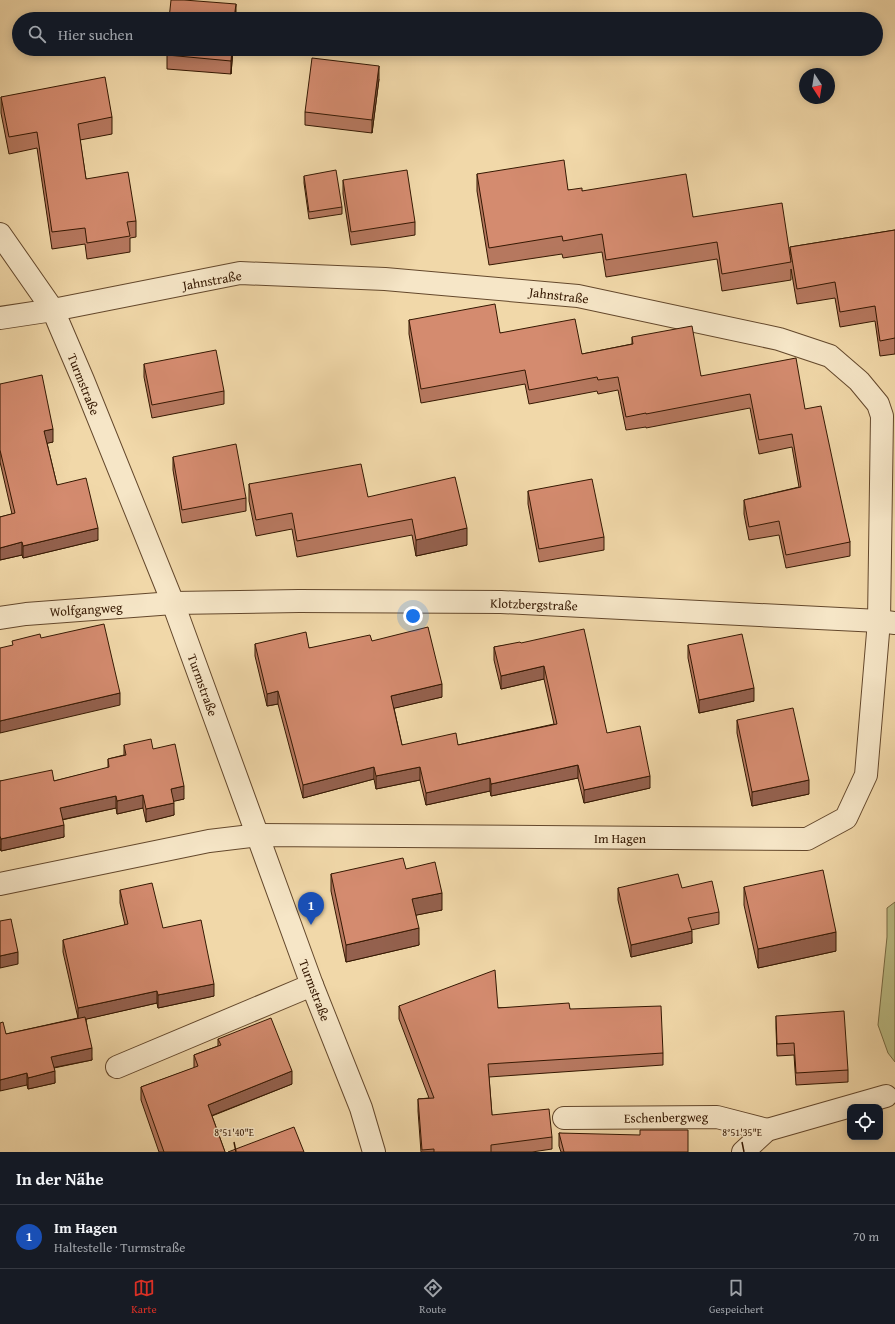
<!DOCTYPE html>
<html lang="de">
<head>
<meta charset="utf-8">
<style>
	body { margin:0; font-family:"Gentium Book Plus",serif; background:#242831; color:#f1f3f6 }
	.controls { position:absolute; right:12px; bottom:12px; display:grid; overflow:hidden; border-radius:8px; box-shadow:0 2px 10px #0003 }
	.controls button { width:36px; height:36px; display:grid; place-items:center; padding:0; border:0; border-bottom:1px solid #363941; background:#171b24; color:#f1f3f6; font:20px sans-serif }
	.compass { position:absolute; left:799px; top:68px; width:36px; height:36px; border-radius:50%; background:#171b24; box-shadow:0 2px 10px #0003; rotate:168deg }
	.you { position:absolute; left:413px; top:616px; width:14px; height:14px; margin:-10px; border:3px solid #fff; border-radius:50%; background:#1a73e8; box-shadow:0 0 0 6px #1a73e833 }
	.badge { display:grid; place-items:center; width:26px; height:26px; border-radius:50%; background:#d93025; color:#fff; font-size:13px; font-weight:700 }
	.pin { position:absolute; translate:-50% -33px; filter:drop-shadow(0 1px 2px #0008) }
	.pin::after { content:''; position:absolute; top:21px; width:14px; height:12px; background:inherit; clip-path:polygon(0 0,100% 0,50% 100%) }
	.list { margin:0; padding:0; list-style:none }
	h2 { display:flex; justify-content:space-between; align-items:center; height:52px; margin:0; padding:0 16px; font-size:17px }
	h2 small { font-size:13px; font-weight:400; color:#9ea1a6 }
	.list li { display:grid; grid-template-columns:26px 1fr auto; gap:12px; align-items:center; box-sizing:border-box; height:64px; padding:0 16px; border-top:1px solid #363941 }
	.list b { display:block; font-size:15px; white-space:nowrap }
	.list p { margin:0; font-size:13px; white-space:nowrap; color:#9ea1a6 }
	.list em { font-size:13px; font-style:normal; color:#9ea1a6 }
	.icon { flex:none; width:22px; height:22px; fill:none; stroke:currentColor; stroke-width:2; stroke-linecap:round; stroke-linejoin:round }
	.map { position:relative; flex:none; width:895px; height:1152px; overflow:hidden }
	.search { position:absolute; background:#171b24; box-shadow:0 2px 10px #0003; left:12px; right:12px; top:12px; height:44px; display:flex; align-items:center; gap:10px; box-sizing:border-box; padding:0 14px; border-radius:22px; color:#9ea1a6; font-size:15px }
	.sheet { height:116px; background:#171b24 }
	nav { display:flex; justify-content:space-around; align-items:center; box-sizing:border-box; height:56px; border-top:1px solid #363941; background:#171b24; font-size:11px; color:#9ea1a6 }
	nav a { display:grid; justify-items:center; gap:2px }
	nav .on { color:#d93025 }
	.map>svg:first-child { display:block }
	.green { fill:#bcbe86; stroke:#786b44 }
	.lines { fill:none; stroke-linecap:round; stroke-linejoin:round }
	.minor-casing { stroke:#64482c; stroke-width:24 }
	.minor { stroke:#f6e6c7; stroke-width:22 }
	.wall { fill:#b6785f; stroke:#351802 }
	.shaded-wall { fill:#94614e; stroke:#351802 }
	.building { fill:#d48b6f; stroke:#351802 }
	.ticks { fill:none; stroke:#351802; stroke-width:1.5 }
	.labels { text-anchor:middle; stroke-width:3; stroke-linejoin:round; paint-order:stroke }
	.street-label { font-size:13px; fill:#351802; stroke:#f6e6c7 }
	.ticks-label { font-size:10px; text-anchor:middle; fill:#351802; stroke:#f6e6c7; stroke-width:3; stroke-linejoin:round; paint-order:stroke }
</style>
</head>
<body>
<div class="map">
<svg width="895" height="1152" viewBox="0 0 895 1152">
	<rect width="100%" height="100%" fill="#f1d8a9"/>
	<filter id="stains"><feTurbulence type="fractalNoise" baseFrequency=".005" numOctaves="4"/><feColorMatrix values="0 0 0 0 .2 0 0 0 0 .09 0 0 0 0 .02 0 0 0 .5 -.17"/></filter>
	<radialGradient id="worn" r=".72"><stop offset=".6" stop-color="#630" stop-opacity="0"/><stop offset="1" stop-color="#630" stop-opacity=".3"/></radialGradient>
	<path class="green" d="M895,902V1062L888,1053L878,1025L887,937V908Z"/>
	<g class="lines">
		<g class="minor-casing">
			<g id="minor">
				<path d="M0,234L53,310L83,380L173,603L312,985L361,1108L374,1152"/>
				<path d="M0,318L53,310L240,273L385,279L578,296L779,339L830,356L859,381L878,404L882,416L879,621L866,775L846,818L807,839L259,835L209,841L0,884"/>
				<path d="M0,618L26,614L173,603L299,601L501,602L879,621L895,623"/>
				<path d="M117,1067L312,985"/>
				<path d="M564,1118L717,1117L767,1130"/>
				<path d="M743,1152L767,1130L886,1096"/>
			</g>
		</g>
		<use href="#minor" class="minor"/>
	</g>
	<g class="wall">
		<path d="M233,49L231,74L167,69V55Z"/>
		<path d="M379,79L372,133L305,125V112Z"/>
		<path d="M1,97L112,117V134L80,140L86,179L136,221V237L130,238V252L87,259L85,244L52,249L37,148L9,154L1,113Z"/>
		<path d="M477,174L568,190L582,191L693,217L790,255V247L895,230V354L880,356L875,321L840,327L835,298L797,304L791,269V280L722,291L717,259L606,277L602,252L563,258L562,254L489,265L477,191Z"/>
		<path d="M304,176L342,207V214L309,219L304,183Z"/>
		<path d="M343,180L415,222V235L351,245L343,194Z"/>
		<path d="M409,320L500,333L582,354L632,344V337L701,376L805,409L850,542V556L786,568L779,535L749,540L744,514V500L799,487L792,447L759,454L750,408L646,428V427L626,430L618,390L598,394L597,391L529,404L525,384L421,403L409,334Z"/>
		<path d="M144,364L224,391V404L152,418L144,377Z"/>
		<path d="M0,384L53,442L47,443L57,485L98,540L23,558L22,555L0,560V517L12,514L0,462Z"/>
		<path d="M173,457L246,498V511L182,523L173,470Z"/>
		<path d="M249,484L368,497L467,545L416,556L412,535L297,557L292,529L256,536L249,501Z"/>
		<path d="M528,491L604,537V550L539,562L528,504Z"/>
		<path d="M372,641L442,697L394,708L402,745H458L554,724L544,679L501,689L494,660V647L521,643L607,733L650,788L584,803L578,778L491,796L490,791L426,805L420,780L376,789L374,779L303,798L278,704L267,706L255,656V644L309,648Z"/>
		<path d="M688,645L754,701L699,713L688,658Z"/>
		<path d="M737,720L809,794L752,806L737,733Z"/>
		<path d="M124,745L153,749L184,799L173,801L174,815L146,822L143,808L117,814L116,808L62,820L64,837L1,851L0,848V781H54L108,768V759L124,755Z"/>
		<path d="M406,869L442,910L416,915L419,945L346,962L331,891V874Z"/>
		<path d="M744,887L836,951L758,968L744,905Z"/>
		<path d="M618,888H682L719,912V924L691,930L692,943L631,957L618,900Z"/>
		<path d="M120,890L163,928L214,996L158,1008L157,1003L86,1019L92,1060L54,1068L55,1083L28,1089L27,1085L6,1034L78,1018L63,952V940L125,925L120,903Z"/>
		<path d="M399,1006L570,1009L663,1053V1065L489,1077L492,1115L552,1137V1149L532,1152H421L418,1111V1099L429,1098L399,1019Z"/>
		<path d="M776,1016L848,1070V1082L796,1085L794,1055L777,1056L776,1028Z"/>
		<path d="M218,1039L292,1084L212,1116L225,1152H159L141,1100V1087L194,1068V1055L218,1046Z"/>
		<path d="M559,1133L688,1152H561L559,1146Z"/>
	</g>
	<g class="shaded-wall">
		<path d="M236,4V19H234Z"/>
		<path d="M232,49H233L231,74V61Z"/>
		<path d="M379,66V79L372,133V120Z"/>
		<path d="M53,429V442L44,444V431Z"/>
		<path d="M98,528V540L23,558V546Z"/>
		<path d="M467,528V545L416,556V540Z"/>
		<path d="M22,542V555L0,560V548Z"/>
		<path d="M544,666V679L501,689V676Z"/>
		<path d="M442,684V697L391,709V696Z"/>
		<path d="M754,688V701L699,713V700Z"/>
		<path d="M278,691V704L267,706V694Z"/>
		<path d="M120,693V705L0,733V721Z"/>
		<path d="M578,765V778L491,796V784Z"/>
		<path d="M374,767V779L303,798V785Z"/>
		<path d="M420,767V780L376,789V776Z"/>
		<path d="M650,776V788L584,803V790Z"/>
		<path d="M490,778V791L426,805V793Z"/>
		<path d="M809,780V794L752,806V792Z"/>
		<path d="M184,786V799L171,802V789Z"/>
		<path d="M143,795V808L117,814V801Z"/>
		<path d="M116,796V808L60,820V808Z"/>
		<path d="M174,803V815L146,822V809Z"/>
		<path d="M64,825V837L1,851V839Z"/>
		<path d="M442,893V910L412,916V899Z"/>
		<path d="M419,928V945L346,962V945Z"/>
		<path d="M692,931V943L631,957V945Z"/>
		<path d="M836,932V951L758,968V949Z"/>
		<path d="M18,952V964L0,968V956Z"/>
		<path d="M214,984V996L158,1008V995Z"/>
		<path d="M157,991V1003L78,1021V1008Z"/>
		<path d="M92,1048V1060L51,1068V1057Z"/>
		<path d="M55,1071V1083L28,1089V1078Z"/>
		<path d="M292,1071V1084L208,1117V1105Z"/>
		<path d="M27,1073V1085L0,1091V1080Z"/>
	</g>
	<g class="building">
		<path d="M171,0H184L236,4L234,19H169Z"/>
		<path d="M167,49H232L231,61L167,55Z"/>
		<path d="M312,58L379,66L372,120L305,112Z"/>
		<path d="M105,77L112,117L78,124L86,179L128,172L136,221L127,222L130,236L87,243L85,228L52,232L37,132L9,137L1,97Z"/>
		<path d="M564,160L568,190L582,188V191L686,174L693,217L782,203L791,262L722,274L717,242L606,260L602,234L563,241L562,236L489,248L477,174Z"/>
		<path d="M336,170L342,207L309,212L304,176Z"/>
		<path d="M407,170L415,222L351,232L343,180Z"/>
		<path d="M895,230V338L880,341L875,306L840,312L835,282L797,289L790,247Z"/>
		<path d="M495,304L500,333L575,319L582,354L633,344L632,337L692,326L701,376L796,358L805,409L821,406L850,542L786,555L779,521L749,527L744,500L801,487L792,434L759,440L750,394L646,414V413L626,417L618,377L598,380L597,377L529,390L525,370L421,389L409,320Z"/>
		<path d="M216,350L224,391L152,405L144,364Z"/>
		<path d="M42,375L53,429L44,431L57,485L86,478L98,528L23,546L22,542L0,548V517L15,513L0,450V384Z"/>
		<path d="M236,444L246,498L182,510L173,457Z"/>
		<path d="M361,464L368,497L455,477L467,528L416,540L412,519L297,541L292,513L256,520L249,484Z"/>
		<path d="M592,479L604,537L539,549L528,491Z"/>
		<path d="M104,624L120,693L0,721V648L13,645L12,641L40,634L41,638Z"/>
		<path d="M428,627L442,684L391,696L402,745L456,733L458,745L557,724L544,666L501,676L494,647L520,642L521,643L584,629L607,733L640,726L650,776L584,790L578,765L491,784L490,778L426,793L420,767L376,776L374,767L303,785L278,691L267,694L255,644L306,632L309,648L370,635L372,641Z"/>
		<path d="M742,634L754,688L699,700L688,645Z"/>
		<path d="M793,708L809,780L752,792L737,720Z"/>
		<path d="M151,739L153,749L175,744L184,786L171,789L174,803L146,809L143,795L117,801L116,796L60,808L64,825L1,839L0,836V781L52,770L54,781L109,767L108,759L126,755L124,745Z"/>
		<path d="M403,858L406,869L435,862L442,893L412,899L419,928L346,945L331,874Z"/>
		<path d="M823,870L836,932L758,949L744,887Z"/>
		<path d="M678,874L682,888L712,881L719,912L688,918L692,931L631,945L618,888Z"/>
		<path d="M152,883L163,928L201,920L214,984L158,995L157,991L78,1008L63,940L128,924L120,890Z"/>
		<path d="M11,919L18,952L0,956V921Z"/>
		<path d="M495,970L498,1008L569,1003L570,1009L661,1006L663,1053L488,1064L492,1115L549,1109L552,1137L491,1145V1152H434V1149L422,1150L418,1099L434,1098L399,1006Z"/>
		<path d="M844,1011L848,1070L796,1073L794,1043L777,1044L776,1016Z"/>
		<path d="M85,1017L92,1048L51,1057L55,1071L28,1078L27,1073L0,1080V1023L3,1022L6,1034Z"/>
		<path d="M271,1018L292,1071L208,1105L225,1152H164L141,1087L198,1066L194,1055L221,1045L218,1039Z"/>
		<path d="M294,1127L304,1152H228Z"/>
		<path d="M640,1130H688V1152H564L559,1133L640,1135Z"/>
	</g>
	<path class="ticks" d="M234,1142L236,1152M742,1142L744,1152"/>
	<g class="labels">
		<g class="street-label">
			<text transform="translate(212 280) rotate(-10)" y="5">Jahnstraße</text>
			<text transform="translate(559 295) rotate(7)" y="5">Jahnstraße</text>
			<text transform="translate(84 384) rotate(68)" y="5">Turmstraße</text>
			<text transform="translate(534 604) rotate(2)" y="5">Klotzbergstraße</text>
			<text transform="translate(86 609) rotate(-4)" y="5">Wolfgangweg</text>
			<text transform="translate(203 685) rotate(70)" y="5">Turmstraße</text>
			<text x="620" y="843">Im Hagen</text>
			<text transform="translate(315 990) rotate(69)" y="5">Turmstraße</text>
			<text transform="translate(666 1117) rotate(-1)" y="5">Eschenbergweg</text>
		</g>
	</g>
	<g class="ticks-label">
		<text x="234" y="1136">8°51'40"E</text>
		<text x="742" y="1136">8°51'35"E</text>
	</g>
	<rect width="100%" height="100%" filter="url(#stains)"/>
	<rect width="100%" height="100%" fill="url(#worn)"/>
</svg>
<div class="controls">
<button><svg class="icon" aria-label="locate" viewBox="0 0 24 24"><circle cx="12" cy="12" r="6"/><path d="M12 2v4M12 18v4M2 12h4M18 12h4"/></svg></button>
</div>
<svg class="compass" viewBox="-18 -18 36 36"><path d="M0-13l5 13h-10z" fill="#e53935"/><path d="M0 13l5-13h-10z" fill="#9ea1a6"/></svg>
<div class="you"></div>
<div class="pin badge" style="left:311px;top:925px;background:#1a4fb4">1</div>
<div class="search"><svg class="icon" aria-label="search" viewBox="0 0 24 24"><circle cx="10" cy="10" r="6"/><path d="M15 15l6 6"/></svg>Hier suchen</div>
</div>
<section class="sheet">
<h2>In der Nähe<small></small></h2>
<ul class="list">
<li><span class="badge" style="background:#1a4fb4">1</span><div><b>Im Hagen</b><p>Haltestelle · Turmstraße</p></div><em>70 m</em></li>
</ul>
</section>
<nav>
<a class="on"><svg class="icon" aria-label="map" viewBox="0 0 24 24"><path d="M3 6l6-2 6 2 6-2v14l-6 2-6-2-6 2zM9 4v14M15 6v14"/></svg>Karte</a>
<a><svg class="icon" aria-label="directions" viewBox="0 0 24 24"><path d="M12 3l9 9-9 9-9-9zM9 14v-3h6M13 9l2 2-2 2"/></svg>Route</a>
<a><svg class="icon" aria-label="saved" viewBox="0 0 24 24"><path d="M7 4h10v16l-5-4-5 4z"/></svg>Gespeichert</a>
</nav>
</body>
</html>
